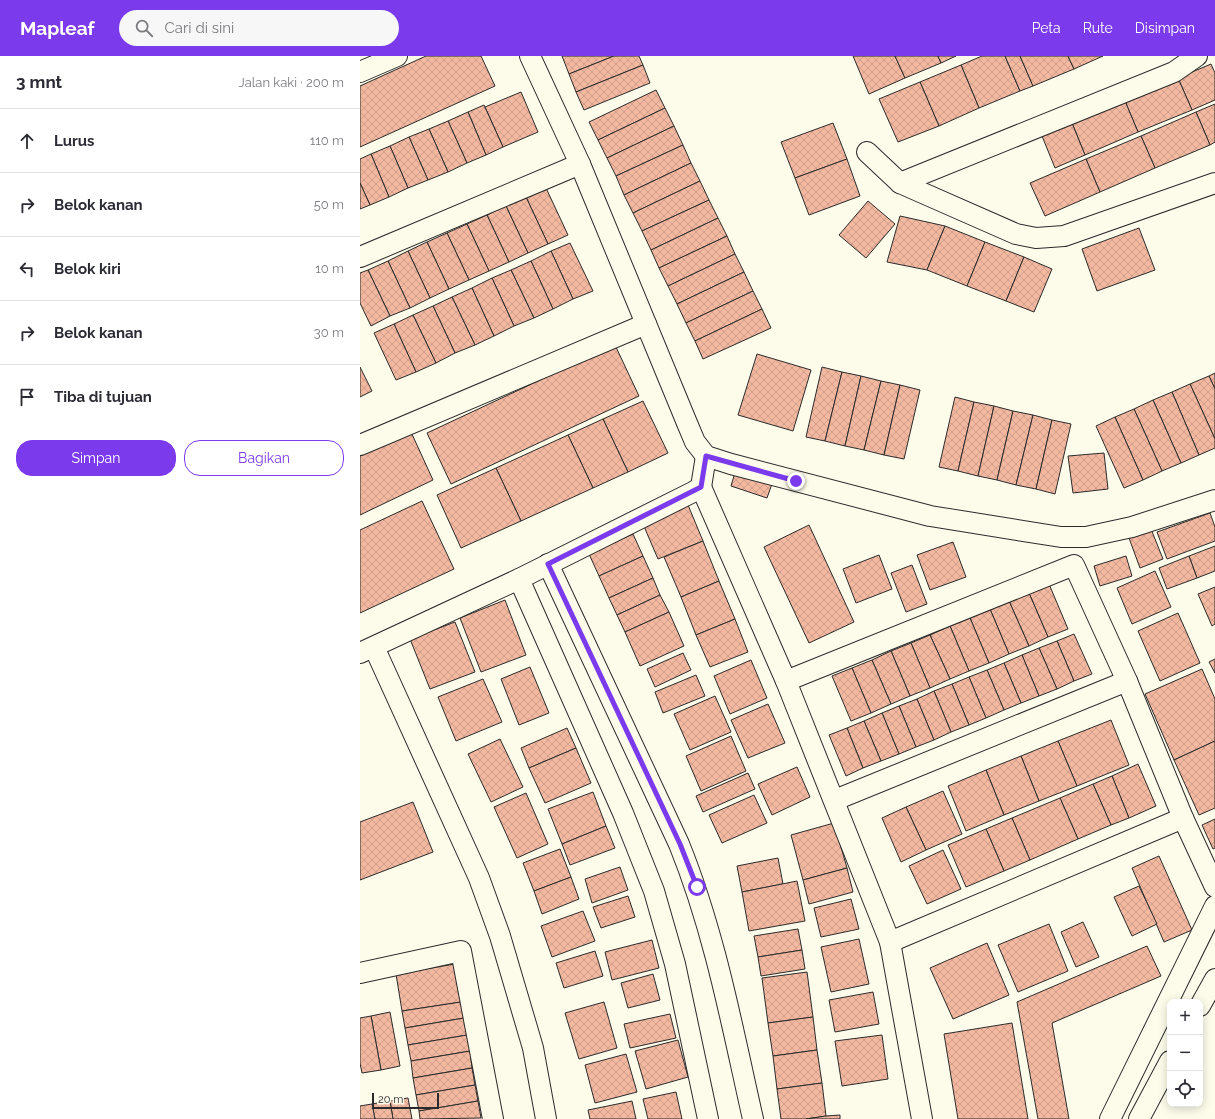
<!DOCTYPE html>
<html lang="id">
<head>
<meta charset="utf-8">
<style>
	body { margin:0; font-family:Raleway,sans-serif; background:#f7f7f7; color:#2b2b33 }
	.controls { position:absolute; right:12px; bottom:12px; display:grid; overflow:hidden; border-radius:8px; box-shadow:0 2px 10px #0003 }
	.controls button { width:36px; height:36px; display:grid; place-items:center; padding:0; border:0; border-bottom:1px solid #e1e1e2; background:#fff; color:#2b2b33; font:20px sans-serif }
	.scale { position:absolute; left:12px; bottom:10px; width:67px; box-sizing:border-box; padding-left:4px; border:2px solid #2b2b2b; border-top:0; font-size:11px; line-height:14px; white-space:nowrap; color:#2b2b2b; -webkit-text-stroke:3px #fdfbea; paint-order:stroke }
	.stop { position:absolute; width:12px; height:12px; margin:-9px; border:3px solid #7c3aed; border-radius:50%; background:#fff }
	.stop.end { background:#7c3aed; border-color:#fff; box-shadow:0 1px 4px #0008 }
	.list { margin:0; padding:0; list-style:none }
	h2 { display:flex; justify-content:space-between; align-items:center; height:52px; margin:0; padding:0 16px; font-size:17px }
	h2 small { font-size:13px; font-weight:400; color:#7c7c81 }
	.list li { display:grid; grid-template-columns:26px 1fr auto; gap:12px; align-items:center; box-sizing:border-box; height:64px; padding:0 16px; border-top:1px solid #e1e1e2 }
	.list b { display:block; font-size:15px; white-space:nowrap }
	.list em { font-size:13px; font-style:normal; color:#7c7c81 }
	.actions { display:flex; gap:8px; padding:12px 16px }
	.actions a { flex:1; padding:9px 0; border:1px solid #7c3aed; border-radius:16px; text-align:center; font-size:14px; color:#7c3aed }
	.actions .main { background:#7c3aed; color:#fff }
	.icon { flex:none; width:22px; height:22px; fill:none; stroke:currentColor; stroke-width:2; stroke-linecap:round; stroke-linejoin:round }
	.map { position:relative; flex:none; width:855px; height:1063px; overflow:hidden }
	header { display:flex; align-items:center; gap:24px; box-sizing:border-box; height:56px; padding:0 20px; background:#7c3aed; color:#fff }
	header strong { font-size:19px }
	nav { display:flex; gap:22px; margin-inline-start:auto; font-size:14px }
	.search { width:280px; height:36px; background:#f7f7f7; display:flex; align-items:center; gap:10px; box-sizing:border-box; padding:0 14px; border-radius:22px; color:#7c7c81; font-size:15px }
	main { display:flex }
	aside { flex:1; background:#fff }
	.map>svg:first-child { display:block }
	.building { fill:url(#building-cross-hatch); stroke:#2b2b2b }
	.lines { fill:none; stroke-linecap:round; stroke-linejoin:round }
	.minor-casing { stroke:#2b2b2b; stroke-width:22 }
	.minor { stroke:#fdfbea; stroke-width:20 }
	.route { stroke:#7c3aed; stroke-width:5 }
</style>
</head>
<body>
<header>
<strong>Mapleaf</strong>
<div class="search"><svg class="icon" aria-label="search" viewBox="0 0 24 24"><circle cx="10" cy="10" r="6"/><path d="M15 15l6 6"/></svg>Cari di sini</div>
<nav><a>Peta</a><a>Rute</a><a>Disimpan</a></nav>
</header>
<main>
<aside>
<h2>3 mnt<small>Jalan kaki · 200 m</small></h2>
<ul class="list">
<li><svg class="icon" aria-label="ahead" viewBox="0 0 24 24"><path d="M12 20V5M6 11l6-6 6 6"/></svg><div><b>Lurus</b></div><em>110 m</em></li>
<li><svg class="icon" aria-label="right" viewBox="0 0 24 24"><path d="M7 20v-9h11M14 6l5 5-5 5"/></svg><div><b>Belok kanan</b></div><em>50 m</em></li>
<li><svg class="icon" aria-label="left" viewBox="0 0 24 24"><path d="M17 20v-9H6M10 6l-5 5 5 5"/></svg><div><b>Belok kiri</b></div><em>10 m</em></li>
<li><svg class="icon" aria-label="right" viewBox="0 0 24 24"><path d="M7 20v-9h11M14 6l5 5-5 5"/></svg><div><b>Belok kanan</b></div><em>30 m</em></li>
<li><svg class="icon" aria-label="arrive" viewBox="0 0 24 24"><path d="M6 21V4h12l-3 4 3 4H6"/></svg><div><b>Tiba di tujuan</b></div></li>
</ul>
<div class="actions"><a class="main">Simpan</a><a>Bagikan</a></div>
</aside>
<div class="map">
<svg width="855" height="1063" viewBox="0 0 855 1063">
	<defs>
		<pattern id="building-cross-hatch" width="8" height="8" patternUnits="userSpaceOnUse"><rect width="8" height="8" fill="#f2b8a0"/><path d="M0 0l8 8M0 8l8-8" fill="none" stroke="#d09e8a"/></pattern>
	</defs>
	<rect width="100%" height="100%" fill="#fdfbea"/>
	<g class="building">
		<path d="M66,0H121L135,30L0,91V30Z"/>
		<path d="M202,0H254L209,18Z"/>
		<path d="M254,0H279L283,9L216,36L209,18Z"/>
		<path d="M493,0H535L545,22L509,38Z"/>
		<path d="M535,0H578L581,7L545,22Z"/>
		<path d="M578,0H596L581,7Z"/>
		<path d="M622,0H645L660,35L619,52L601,9Z"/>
		<path d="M645,0H660L673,30L660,35Z"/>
		<path d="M660,0H708L714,13L673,30Z"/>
		<path d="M708,0H743L714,13Z"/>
		<path d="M851,8L855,17V44L832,54L818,22Z"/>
		<path d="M283,9L290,27L224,54L216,36Z"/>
		<path d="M601,9L619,52L579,70L560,26Z"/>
		<path d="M818,22L832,54L778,76L765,45Z"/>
		<path d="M560,26L579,70L538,86L519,43Z"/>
		<path d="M296,34L305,52L238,84L229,66Z"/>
		<path d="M161,36L178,76L143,91L125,51Z"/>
		<path d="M765,45L778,76L725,99L712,67Z"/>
		<path d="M855,48V86L850,89L836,56Z"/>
		<path d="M124,49L143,91L126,99L108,56Z"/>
		<path d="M305,52L314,70L247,102L238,84Z"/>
		<path d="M108,56L126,99L107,107L88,65Z"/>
		<path d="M836,56L850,89L795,112L781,80Z"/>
		<path d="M88,65L107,107L88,116L69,73Z"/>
		<path d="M473,67L487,103L435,122L421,86Z"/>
		<path d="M712,67L725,99L695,112L682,80Z"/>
		<path d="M314,70L323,89L256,120L247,102Z"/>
		<path d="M69,73L88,116L68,124L49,81Z"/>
		<path d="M781,80L795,112L740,136L726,103Z"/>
		<path d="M49,81L68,124L48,132L30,90Z"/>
		<path d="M323,89L331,107L264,139L256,120Z"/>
		<path d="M30,90L48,132L29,141L11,98Z"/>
		<path d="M11,98L29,141L10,149L0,127V103Z"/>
		<path d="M487,103L500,140L449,159L435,122Z"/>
		<path d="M726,103L740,136L685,160L670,127Z"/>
		<path d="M331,107L340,125L273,157L264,139Z"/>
		<path d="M340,125L349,144L282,175L273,157Z"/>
		<path d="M0,127L10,149L0,153Z"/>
		<path d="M186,132L208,179L188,188L166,141Z"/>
		<path d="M166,141L188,188L168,197L146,150Z"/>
		<path d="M349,144L358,162L291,194L282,175Z"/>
		<path d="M508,145L535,168L506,202L479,179Z"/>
		<path d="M146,150L168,197L149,206L127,159Z"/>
		<path d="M127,159L149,206L129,215L107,168Z"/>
		<path d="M540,160L585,170L567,214L527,206Z"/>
		<path d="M358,162L367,180L299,212L291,194Z"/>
		<path d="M107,168L129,215L109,224L87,177Z"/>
		<path d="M585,170L625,186L607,230L567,214Z"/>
		<path d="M779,172L795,214L737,235L722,193Z"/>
		<path d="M87,177L109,224L89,233L67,186Z"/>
		<path d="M367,180L375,198L308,230L299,212Z"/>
		<path d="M67,186L89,233L70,242L48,195Z"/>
		<path d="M625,186L664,201L646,245L607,230Z"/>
		<path d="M210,187L233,235L213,243L191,195Z"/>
		<path d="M48,195L70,242L50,252L28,205Z"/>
		<path d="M191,195L213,243L193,253L171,205Z"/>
		<path d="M375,198L384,216L317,248L308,230Z"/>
		<path d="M664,201L692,213L674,256L646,245Z"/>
		<path d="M28,205L50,252L30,260L8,214Z"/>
		<path d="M171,205L193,253L174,262L151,214Z"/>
		<path d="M8,214L30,260L11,270L0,247V217Z"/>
		<path d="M151,214L174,262L154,270L132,222Z"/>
		<path d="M384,216L393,235L326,267L317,248Z"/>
		<path d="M132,222L154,270L134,280L112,232Z"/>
		<path d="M112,232L134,280L115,289L92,241Z"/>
		<path d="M393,235L402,253L335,285L326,267Z"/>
		<path d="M92,241L115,289L95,297L73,250Z"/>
		<path d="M73,250L95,297L76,307L53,259Z"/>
		<path d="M402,253L411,272L343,303L335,285Z"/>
		<path d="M53,259L76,307L56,316L34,268Z"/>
		<path d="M34,268L56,316L36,324L14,277Z"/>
		<path d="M255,289L279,340L91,428L67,377Z"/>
		<path d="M397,298L451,314L433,375L378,359Z"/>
		<path d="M0,311L12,335L0,341Z"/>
		<path d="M462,311L482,316L465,385L446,381Z"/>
		<path d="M482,316L501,320L485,390L465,385Z"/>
		<path d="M855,317V333L849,320Z"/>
		<path d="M501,320L521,325L504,394L485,390Z"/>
		<path d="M849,320L855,333V383L830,328Z"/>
		<path d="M521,325L540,329L524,399L504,394Z"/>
		<path d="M830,328L855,383V392L839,399L812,336Z"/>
		<path d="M540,329L560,334L544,403L524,399Z"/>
		<path d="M812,336L839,399L821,407L793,344Z"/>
		<path d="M595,341L614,346L598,415L579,411Z"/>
		<path d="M793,344L821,407L802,415L774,353Z"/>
		<path d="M283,345L308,397L268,416L243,363Z"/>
		<path d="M614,346L634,350L618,420L598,415Z"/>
		<path d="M634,350L653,355L637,424L618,420Z"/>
		<path d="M774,353L802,415L783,424L755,361Z"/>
		<path d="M653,355L673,359L656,429L637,424Z"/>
		<path d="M673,359L692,364L676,433L656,429Z"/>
		<path d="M755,361L783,424L764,432L736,370Z"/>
		<path d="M243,363L268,416L233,432L208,379Z"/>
		<path d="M692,364L711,368L695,438L676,433Z"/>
		<path d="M51,376L73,424L0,459V400Z"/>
		<path d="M208,379L233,432L161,465L136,412Z"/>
		<path d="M744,397L748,433L713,437L708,400Z"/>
		<path d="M136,412L161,465L101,492L77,439Z"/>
		<path d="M376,413L413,425L407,442L371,430Z"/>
		<path d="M62,445L94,513L0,557V474Z"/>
		<path d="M328,449L343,485L298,503L283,468Z"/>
		<path d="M850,457L855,471V485L807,503L797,476Z"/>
		<path d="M449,469L494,566L449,587L404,491Z"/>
		<path d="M791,473L803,503L780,512L769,482Z"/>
		<path d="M273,478L283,500L239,520L229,498Z"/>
		<path d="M343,485L359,525L321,541L304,501Z"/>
		<path d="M593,486L606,521L570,534L557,499Z"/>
		<path d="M855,490V515L837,522L829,500Z"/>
		<path d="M519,499L532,533L496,547L483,513Z"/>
		<path d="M283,500L293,522L249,542L239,520Z"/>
		<path d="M766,500L772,520L740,530L734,510Z"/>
		<path d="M829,500L837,522L807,533L799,512Z"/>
		<path d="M552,509L567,548L546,556L531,517Z"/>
		<path d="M795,515L811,551L772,568L757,532Z"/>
		<path d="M293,522L300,539L257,559L249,542Z"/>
		<path d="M359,525L375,563L336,579L321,541Z"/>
		<path d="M689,528L708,573L688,581L669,537Z"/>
		<path d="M855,531V568L852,570L838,538Z"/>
		<path d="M669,537L688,581L669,590L649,545Z"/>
		<path d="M300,539L309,556L265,576L257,559Z"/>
		<path d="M145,544L166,599L121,616L100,562Z"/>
		<path d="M649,545L669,590L649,598L630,553Z"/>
		<path d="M630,553L649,598L629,607L610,562Z"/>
		<path d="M309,556L324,590L280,610L265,576Z"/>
		<path d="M818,557L840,607L800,625L778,575Z"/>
		<path d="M610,562L629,607L609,615L590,570Z"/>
		<path d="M375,563L388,596L350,611L336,579Z"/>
		<path d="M95,566L115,616L70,633L50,583Z"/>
		<path d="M590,570L609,615L590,623L570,579Z"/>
		<path d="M714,578L732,618L714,625L697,585Z"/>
		<path d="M570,579L590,623L570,632L551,587Z"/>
		<path d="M697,585L714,625L697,633L679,592Z"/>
		<path d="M551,587L570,632L550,640L531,595Z"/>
		<path d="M679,592L697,633L679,640L662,599Z"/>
		<path d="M531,595L550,640L531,648L512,604Z"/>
		<path d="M323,597L331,614L295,631L287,613Z"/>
		<path d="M662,599L679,640L661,647L644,607Z"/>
		<path d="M855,603V617L849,606Z"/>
		<path d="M391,604L407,642L370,658L354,620Z"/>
		<path d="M512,604L531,648L511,657L492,612Z"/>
		<path d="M644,607L661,647L644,654L627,614Z"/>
		<path d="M170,611L189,657L159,669L141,623Z"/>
		<path d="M492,612L511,657L491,665L472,620Z"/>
		<path d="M842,613L855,643V685L814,704L785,638Z"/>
		<path d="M627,614L644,654L626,662L609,621Z"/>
		<path d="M336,619L345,640L303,657L295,636Z"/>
		<path d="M609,621L626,662L609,669L592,628Z"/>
		<path d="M123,623L142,666L96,685L78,641Z"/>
		<path d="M592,628L609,669L591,676L574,635Z"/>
		<path d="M574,635L591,676L574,684L557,643Z"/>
		<path d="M355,640L371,676L330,694L314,658Z"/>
		<path d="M557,643L574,684L556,691L539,650Z"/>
		<path d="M408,648L425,687L388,702L371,664Z"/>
		<path d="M539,650L556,691L539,698L522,657Z"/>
		<path d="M522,657L539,698L521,705L504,665Z"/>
		<path d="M751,664L769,709L717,730L698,685Z"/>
		<path d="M504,665L521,705L503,712L487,672Z"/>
		<path d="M207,672L216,692L169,712L161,692Z"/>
		<path d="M487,672L503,712L486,720L469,679Z"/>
		<path d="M371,680L386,715L341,735L326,700Z"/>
		<path d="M140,683L163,731L131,746L108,698Z"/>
		<path d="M698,685L717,730L679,745L661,700Z"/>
		<path d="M855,685V752L839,759L814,704Z"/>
		<path d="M216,692L231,727L185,747L169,712Z"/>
		<path d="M661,700L679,745L644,759L626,714Z"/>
		<path d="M778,708L796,750L769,762L752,720Z"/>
		<path d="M437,711L450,741L412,759L398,728Z"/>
		<path d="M626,714L644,759L606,775L588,730Z"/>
		<path d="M388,717L395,733L343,756L336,740Z"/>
		<path d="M752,720L769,762L751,769L733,728Z"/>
		<path d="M733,728L751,769L718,783L700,742Z"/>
		<path d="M583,735L602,778L566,794L546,751Z"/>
		<path d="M233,736L246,770L202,788L188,753Z"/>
		<path d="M166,737L188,788L157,802L134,751Z"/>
		<path d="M394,739L407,767L362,787L349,759Z"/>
		<path d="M700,742L718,783L670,804L652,762Z"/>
		<path d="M53,746L73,796L0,824V766Z"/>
		<path d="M546,751L566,794L541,806L522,762Z"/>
		<path d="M652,762L670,804L644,815L626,773Z"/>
		<path d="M855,763V792L853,793L842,769Z"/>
		<path d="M474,767L487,812L443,824L431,779Z"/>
		<path d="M246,770L255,792L210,809L202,788Z"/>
		<path d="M626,773L644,815L606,831L588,789Z"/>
		<path d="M200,793L211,821L174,835L163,807Z"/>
		<path d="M583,794L601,833L567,848L549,810Z"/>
		<path d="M799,800L832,874L804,886L772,812Z"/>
		<path d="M418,802L423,828L382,836L377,810Z"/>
		<path d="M260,811L268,834L232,847L225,823Z"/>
		<path d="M487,812L493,836L449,848L443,824Z"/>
		<path d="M211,821L219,843L182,858L174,835Z"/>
		<path d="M437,825L445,865L389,875L382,836Z"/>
		<path d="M779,830L797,868L772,880L754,841Z"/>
		<path d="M268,840L275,861L241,872L233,851Z"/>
		<path d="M491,843L499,873L461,881L454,852Z"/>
		<path d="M223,855L235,885L192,901L181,870Z"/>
		<path d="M723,866L739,901L716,911L701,876Z"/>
		<path d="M689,868L708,915L658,936L638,889Z"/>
		<path d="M438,873L442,894L398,901L394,880Z"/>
		<path d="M499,883L509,928L471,936L461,891Z"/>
		<path d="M292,884L299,912L252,924L245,896Z"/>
		<path d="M627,887L649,939L593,963L570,912Z"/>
		<path d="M787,890L801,920L692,967L709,1063H678L657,946Z"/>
		<path d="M442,894L445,913L401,920L398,901Z"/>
		<path d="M235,895L243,920L204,932L196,907Z"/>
		<path d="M95,908L101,946L42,955L36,918Z"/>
		<path d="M447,916L453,961L408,967L402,922Z"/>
		<path d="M293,918L300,944L268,952L261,927Z"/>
		<path d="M513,936L519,968L475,976L469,944Z"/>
		<path d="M101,946L104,962L45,972L42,955Z"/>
		<path d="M244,946L257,992L219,1003L205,957Z"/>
		<path d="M30,956L40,1010L21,1014L11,960Z"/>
		<path d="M310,958L316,982L270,992L264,968Z"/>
		<path d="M11,960L21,1014L2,1017L0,1007V962Z"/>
		<path d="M453,961L457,994L413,1000L408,967Z"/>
		<path d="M104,962L107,979L48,989L45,972Z"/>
		<path d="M652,967L668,1063H598L584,978Z"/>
		<path d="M107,979L110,995L51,1005L48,989Z"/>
		<path d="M522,979L528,1023L482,1030L475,985Z"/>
		<path d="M318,984L328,1021L286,1033L275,995Z"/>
		<path d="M457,994L462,1027L417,1033L413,1000Z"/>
		<path d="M110,995L112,1012L53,1022L51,1005Z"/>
		<path d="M266,998L277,1036L235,1047L225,1009Z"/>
		<path d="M112,1012L115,1029L56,1039L53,1022Z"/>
		<path d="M462,1027L466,1060L446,1063H421L417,1033Z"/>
		<path d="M115,1029L118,1045L59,1055L56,1039Z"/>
		<path d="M316,1036L322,1063H288L283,1043Z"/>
		<path d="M48,1042L52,1063H33L30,1045Z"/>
		<path d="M30,1045L33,1063H15L12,1048Z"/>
		<path d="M118,1045L121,1062L60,1063L59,1055Z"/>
		<path d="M272,1045L276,1063H230L228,1054Z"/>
		<path d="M12,1048L15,1063H0V1050Z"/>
		<path d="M480,1059V1063H446L466,1060Z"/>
	</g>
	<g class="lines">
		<g class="minor-casing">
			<g id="minor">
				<path d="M170,0L220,108L327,367L335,386L346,400L371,408L570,460L701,481H726L772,471L855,444"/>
				<path d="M0,16L37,0"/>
				<path d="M507,96L540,127L656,178L676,182L704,180L855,127"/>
				<path d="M540,127L814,16L837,0"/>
				<path d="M0,201L220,108"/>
				<path d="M0,389L286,268"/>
				<path d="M341,431L426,625L530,886L562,1063"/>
				<path d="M188,508L319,788C355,877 372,970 393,1063"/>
				<path d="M159,523L263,757L294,835L315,908L348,1063"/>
				<path d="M14,591L119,822L140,880L173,992L186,1063"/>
				<path d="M0,597L159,523L333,436L341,431L346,400"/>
				<path d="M426,625L714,509L767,625L823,762L855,831"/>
				<path d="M475,744L767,625"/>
				<path d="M530,886L823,762"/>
				<path d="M0,917L101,895L133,1063"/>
				<path d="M840,950L855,923"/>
				<path d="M750,1063L855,850"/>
				<path d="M779,1063L810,1005"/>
			</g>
		</g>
		<use href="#minor" class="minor"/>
	</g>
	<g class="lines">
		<path class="route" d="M337,831L320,788L188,508L341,431L346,400L436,425"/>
	</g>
</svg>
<div class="controls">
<button>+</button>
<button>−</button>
<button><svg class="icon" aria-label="locate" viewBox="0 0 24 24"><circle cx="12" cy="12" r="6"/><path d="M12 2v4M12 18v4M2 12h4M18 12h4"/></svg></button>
</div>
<div class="scale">20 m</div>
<div class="stop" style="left:337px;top:831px"></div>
<div class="stop end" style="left:436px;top:425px"></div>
</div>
</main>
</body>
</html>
